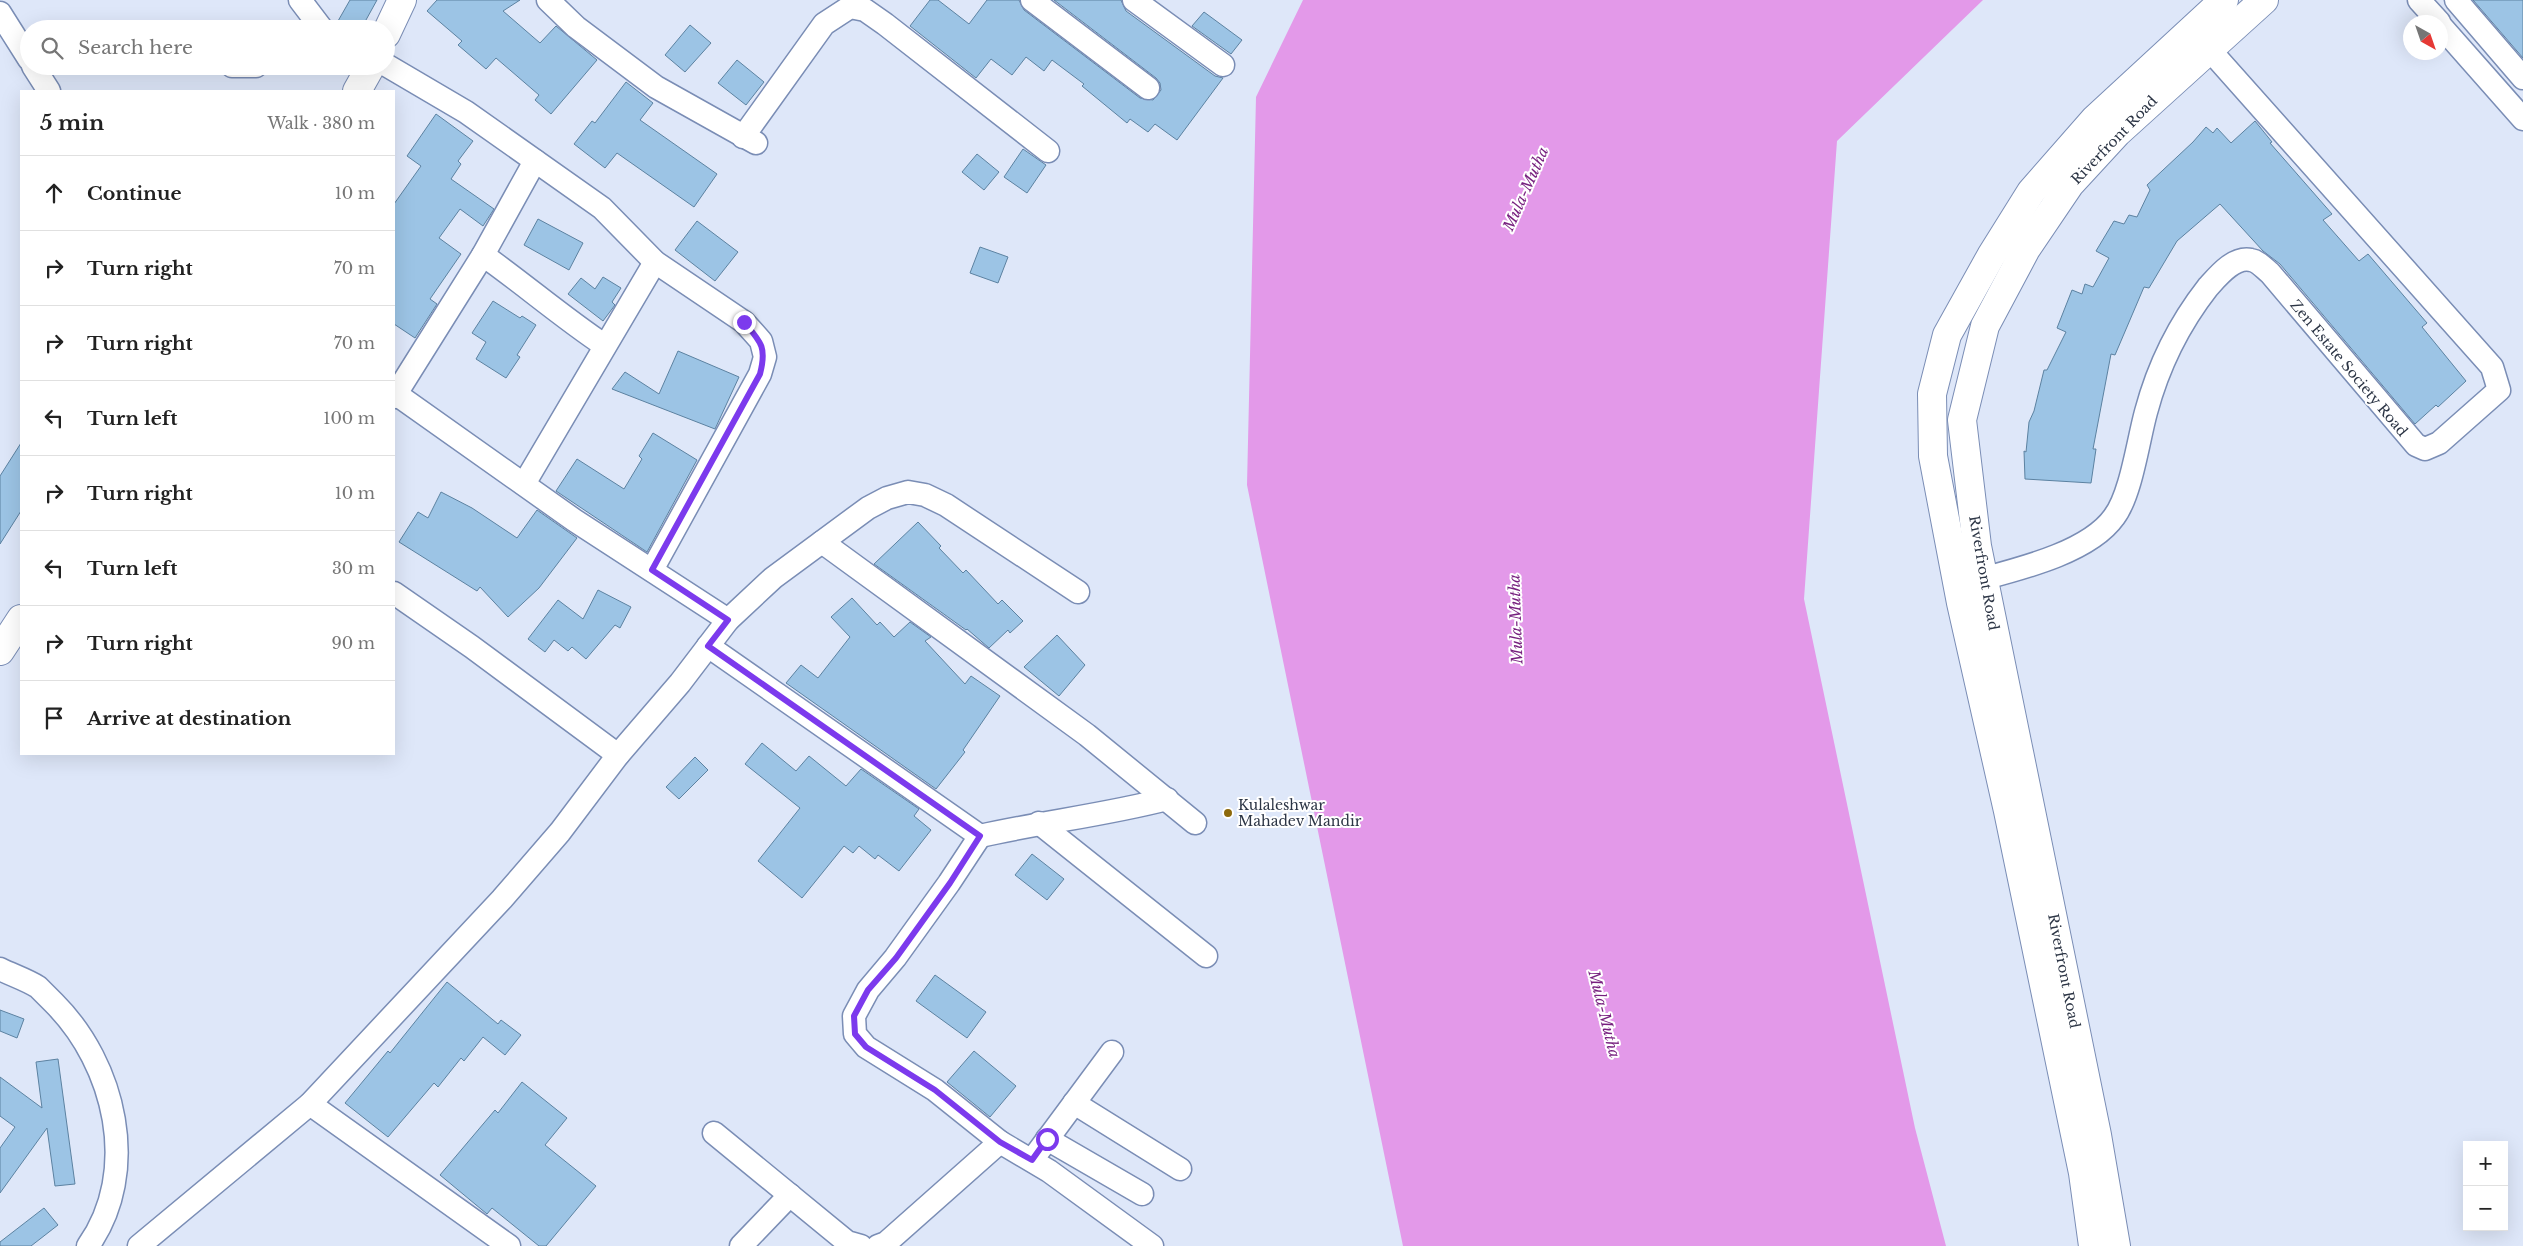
<!DOCTYPE html>
<html lang="en">
<head>
<meta charset="utf-8">
<style>
	body { margin:0; font-family:"Libre Baskerville",serif; background:#f6f6f6; color:#222 }
	.controls { position:absolute; right:15px; bottom:15px; display:grid; overflow:hidden; border-radius:0px; box-shadow:0 5px 20px #0002 }
	.controls button { width:45px; height:45px; display:grid; place-items:center; padding:0; border:0; border-bottom:1px solid #e0e0e0; background:#fff; color:#222; font:25px sans-serif }
	.compass { position:absolute; left:2403px; top:15px; width:45px; height:45px; border-radius:50%; background:#fff; box-shadow:0 5px 20px #0002; rotate:140deg }
	.stop { position:absolute; width:15px; height:15px; margin:-11px; border:4px solid #7c3aed; border-radius:50%; background:#fff }
	.stop.end { background:#7c3aed; border-color:#fff; box-shadow:0 1px 5px #0008 }
	.list { margin:0; padding:0; list-style:none }
	h2 { display:flex; justify-content:space-between; align-items:center; height:65px; margin:0; padding:0 20px; font-size:21px }
	h2 small { font-size:16px; font-weight:400; color:#767676 }
	.list li { display:grid; grid-template-columns:32px 1fr auto; gap:15px; align-items:center; box-sizing:border-box; height:75px; padding:0 20px; border-top:1px solid #e0e0e0 }
	.list b { display:block; font-size:19px; white-space:nowrap }
	.list em { font-size:16px; font-style:normal; color:#767676 }
	.icon { flex:none; width:28px; height:28px; fill:none; stroke:currentColor; stroke-width:2; stroke-linecap:round; stroke-linejoin:round }
	.map { position:relative; flex:none; width:2523px; height:1246px; overflow:hidden }
	.search { position:absolute; background:#fff; box-shadow:0 5px 20px #0002; left:20px; top:20px; width:375px; height:55px; display:flex; align-items:center; gap:12px; box-sizing:border-box; padding:0 18px; border-radius:28px; color:#767676; font-size:19px }
	.panel { position:absolute; background:#fff; box-shadow:0 5px 20px #0002; left:20px; top:90px; width:375px; height:665px; border-radius:0px }
	.map>svg:first-child { display:block }
	.water { fill:#e399e9 }
	.building { fill:#9cc4e5; stroke:#5c82a1 }
	.lines { fill:none; stroke-linecap:round; stroke-linejoin:round }
	.minor-casing { stroke:#7a8db5; stroke-width:25 }
	.tertiary-casing { stroke:#7a8db5; stroke-width:30 }
	.minor { stroke:#fff; stroke-width:22 }
	.tertiary { stroke:#fff; stroke-width:28 }
	.route { stroke:#7c3aed; stroke-width:6 }
	.poi-dot { fill:#8d690c; stroke:#fff; stroke-width:2 }
	.labels { text-anchor:middle; stroke-width:4; stroke-linejoin:round; paint-order:stroke }
	.street-label { font-size:14px; fill:#2c3545; stroke:#fff }
	.poi-label { font-size:14px; fill:#2c3545; stroke:#fff; text-anchor:start }
	.water-label { font-size:15px; font-style:italic; fill:#761f7e; stroke:#fff }
</style>
</head>
<body>
<div class="map">
<svg width="2523" height="1246" viewBox="0 0 2523 1246">
	<rect width="100%" height="100%" fill="#dee7f9"/>
	<path class="water" d="M1303,0H1983L1837,141L1804,599L1915,1128L1946,1246H1403L1247,485L1256,97Z"/>
	<g class="building">
		<path d="M350,0H377L361,29H352L338,21Z"/>
		<path d="M437,0H520L503,11L540,43L556,26L597,60L551,114L535,100L539,95L496,58L486,69L458,45L462,41L427,11Z"/>
		<path d="M930,0H938L969,24L987,0H1019L1024,10L1140,98L1153,100L1161,90L1160,83L1156,78L1054,0H1121L1126,11L1215,76L1223,78L1177,140L1155,124L1148,132L1130,119L1127,123L1082,86L1084,84L1052,60L1044,71L1026,57L1012,75L991,59L976,78L910,26Z"/>
		<path d="M2473,0H2523V58Z"/>
		<path d="M1204,12L1242,40L1231,54L1192,26Z"/>
		<path d="M690,25L711,43L685,72L665,55Z"/>
		<path d="M737,60L764,82L746,105L718,83Z"/>
		<path d="M626,82L653,103L640,120L717,174L694,207L617,153L605,168L574,144L592,121L595,123Z"/>
		<path d="M436,114L473,141L458,161L461,164L451,179L494,209L483,226L460,209L439,238L461,254L430,299L437,304L415,338L394,324V204L421,166L407,156Z"/>
		<path d="M2255,121L2272,142L2270,143L2332,214L2323,220L2359,261L2368,254L2427,323L2422,327L2466,381L2438,407L2436,405L2415,424L2280,264L2263,251L2220,204L2177,241L2149,288L2144,287L2115,355L2111,354L2093,449H2096L2091,483L2025,479L2024,451L2026,452L2029,422L2034,411L2044,370H2047L2066,332L2057,328L2072,290L2082,294L2085,284L2093,287L2109,258L2096,251L2114,221L2124,224L2129,215L2137,217L2150,190L2147,185L2193,142L2206,127L2213,133L2217,128L2231,143Z"/>
		<path d="M1023,149L1046,165L1027,193L1004,177Z"/>
		<path d="M977,154L999,172L984,190L962,172Z"/>
		<path d="M538,219L583,243L569,270L524,245Z"/>
		<path d="M697,221L738,252L715,281L675,250Z"/>
		<path d="M980,247L1008,257L998,283L970,273Z"/>
		<path d="M603,277L621,288L612,302L615,305L603,321L568,294L581,278L595,289Z"/>
		<path d="M493,301L520,318L522,316L536,325L517,355L520,357L506,378L476,359L486,342L472,333Z"/>
		<path d="M678,351L739,377L715,429L612,389L625,372L659,394Z"/>
		<path d="M653,433L697,460L647,552L556,491L577,459L624,489L642,459L639,456Z"/>
		<path d="M21,443V511L0,544V476Z"/>
		<path d="M441,492L472,508L517,538L537,510L577,538L539,588L508,617L480,587L477,591L399,542L418,512L428,518Z"/>
		<path d="M918,522L941,546L939,548L963,573L966,570L998,604L1002,600L1023,621L1010,633L1008,630L989,648L967,629L966,630L874,564Z"/>
		<path d="M598,590L631,607L620,628L615,625L586,659L572,647L568,651L554,640L545,652L528,639L558,600L583,619Z"/>
		<path d="M852,598L877,625L880,622L894,637L910,622L931,637L925,641L965,684L971,676L1000,696L963,750L965,752L936,789L786,683L801,665L818,678L850,637L831,617Z"/>
		<path d="M1057,635L1085,665L1059,696L1024,667Z"/>
		<path d="M762,743L796,771L809,756L846,786L861,769L919,809L914,816L931,830L899,871L878,855L875,859L859,846L853,853L844,846L802,898L758,861L800,808L745,764Z"/>
		<path d="M695,757L708,770L679,799L666,787Z"/>
		<path d="M1032,854L1064,879L1047,900L1015,875Z"/>
		<path d="M935,975L986,1012L967,1038L916,1001Z"/>
		<path d="M447,982L498,1024L501,1020L521,1035L505,1055L483,1037L464,1061L461,1058L438,1087L434,1083L388,1137L345,1103L388,1051L390,1053Z"/>
		<path d="M0,1010L24,1019L17,1038L0,1031Z"/>
		<path d="M974,1051L1016,1086L990,1117L947,1082Z"/>
		<path d="M58,1059L75,1184L55,1186L47,1128L0,1193V1148L15,1127L0,1116V1077L42,1108L36,1062Z"/>
		<path d="M522,1082L567,1118L545,1145L596,1186L546,1246H539L492,1208L487,1214L440,1175L495,1110L498,1113Z"/>
		<path d="M44,1208L58,1225L31,1246H0V1242Z"/>
	</g>
	<g class="lines">
		<g class="minor-casing">
			<g id="minor">
				<path d="M300,0L322,29"/>
				<path d="M548,0L576,27L656,87L756,143"/>
				<path d="M1032,0L1148,88"/>
				<path d="M1134,0L1223,65"/>
				<path d="M2419,0L2439,22"/>
				<path d="M2456,0L2523,78"/>
				<path d="M0,13L29,59"/>
				<path d="M2440,25L2523,119"/>
				<path d="M386,65L466,112L602,208L655,262L744,322L761,341L765,357L760,374L652,570"/>
				<path d="M33,66L49,91"/>
				<path d="M232,66H256"/>
				<path d="M743,137L824,24L850,7L865,10L885,24L1048,151"/>
				<path d="M483,255C524,284 562,317 604,345"/>
				<path d="M396,394L574,520L728,620"/>
				<path d="M394,397L483,255L535,161"/>
				<path d="M524,484L655,262"/>
				<path d="M822,542L1087,735L1195,823"/>
				<path d="M1967,583C2010,571 2087,555 2114,517C2131,495 2138,441 2146,412C2158,367 2179,324 2208,287C2218,276 2234,256 2251,260C2258,261 2264,268 2270,273L2416,445L2425,449L2439,443L2499,390L2492,367L2208,48L2197,38"/>
				<path d="M394,593L472,647L618,755"/>
				<path d="M708,646L980,836C1042,822 1105,815 1167,799"/>
				<path d="M1039,823L1206,956"/>
				<path d="M980,836L949,883L895,958L868,990L854,1016L855,1034L866,1047L935,1090L1000,1142L1049,1171L1152,1246"/>
				<path d="M0,969C12,975 27,980 38,987C43,992 49,998 54,1003C115,1064 141,1171 88,1246"/>
				<path d="M1074,1103L1180,1169"/>
				<path d="M310,1104L509,1246"/>
				<path d="M714,1133L847,1242L861,1246"/>
				<path d="M1047,1139L1142,1194"/>
				<path d="M1032,1160L1112,1052"/>
				<path d="M139,1246L310,1104L502,899L560,832L618,755L680,683L728,620L773,578L868,508L887,498L908,492L925,495L946,505L1078,592"/>
				<path d="M741,1246L790,1195"/>
				<path d="M878,1246L886,1243L1000,1142"/>
			</g>
		</g>
		<g class="tertiary-casing">
			<g id="tertiary">
				<path d="M386,34L402,0"/>
				<path d="M357,91L371,66"/>
				<path d="M0,651L21,619"/>
				<path d="M2093,1246L2083,1173L2008,811L1961,603L1933,456L1932,394L1947,335L1991,256L2031,192L2095,119L2224,0"/>
				<path d="M2116,1246L2097,1135L1977,546L1962,420L1985,326L2026,249L2070,184L2117,133L2264,0"/>
			</g>
		</g>
		<use href="#minor" class="minor"/>
		<use href="#tertiary" class="tertiary"/>
	</g>
	<g class="lines">
		<path class="route" d="M744,322C761,342 767,347 760,374L652,570L728,620L708,646L980,836L950,883L896,958L868,990L854,1016L855,1034L866,1047L935,1090L1000,1142L1032,1160L1047,1139"/>
	</g>
	<circle class="poi-dot" cx="1228" cy="813" r="5"/>
	<g class="labels">
		<g class="street-label">
			<text transform="translate(2114 140) rotate(-46)" y="5">Riverfront Road</text>
			<text transform="translate(2349 368) rotate(50)" y="5">Zen Estate Society Road</text>
			<text transform="translate(1984 573) rotate(80)" y="5">Riverfront Road</text>
			<text transform="translate(2064 971) rotate(79)" y="5">Riverfront Road</text>
		</g>
		<g class="poi-label">
			<text x="1238" y="810">Kulaleshwar<tspan x="1238" dy="16">Mahadev Mandir</tspan></text>
		</g>
		<g class="water-label">
			<text transform="translate(1526 189) rotate(-66)" y="5">Mula-Mutha</text>
			<text transform="translate(1516 619) rotate(-92)" y="5">Mula-Mutha</text>
			<text transform="translate(1604 1014) rotate(76)" y="5">Mula-Mutha</text>
		</g>
	</g>
</svg>
<div class="controls">
<button>+</button>
<button>−</button>
</div>
<svg class="compass" viewBox="-18 -18 36 36"><path d="M0-13l5 13h-10z" fill="#e53935"/><path d="M0 13l5-13h-10z" fill="#767676"/></svg>
<div class="stop" style="left:1047px;top:1139px"></div>
<div class="stop end" style="left:744px;top:322px"></div>
<div class="search"><svg class="icon" aria-label="search" viewBox="0 0 24 24"><circle cx="10" cy="10" r="6"/><path d="M15 15l6 6"/></svg>Search here</div>
<section class="panel">
<h2>5 min<small>Walk · 380 m</small></h2>
<ul class="list">
<li><svg class="icon" aria-label="ahead" viewBox="0 0 24 24"><path d="M12 20V5M6 11l6-6 6 6"/></svg><div><b>Continue</b></div><em>10 m</em></li>
<li><svg class="icon" aria-label="right" viewBox="0 0 24 24"><path d="M7 20v-9h11M14 6l5 5-5 5"/></svg><div><b>Turn right</b></div><em>70 m</em></li>
<li><svg class="icon" aria-label="right" viewBox="0 0 24 24"><path d="M7 20v-9h11M14 6l5 5-5 5"/></svg><div><b>Turn right</b></div><em>70 m</em></li>
<li><svg class="icon" aria-label="left" viewBox="0 0 24 24"><path d="M17 20v-9H6M10 6l-5 5 5 5"/></svg><div><b>Turn left</b></div><em>100 m</em></li>
<li><svg class="icon" aria-label="right" viewBox="0 0 24 24"><path d="M7 20v-9h11M14 6l5 5-5 5"/></svg><div><b>Turn right</b></div><em>10 m</em></li>
<li><svg class="icon" aria-label="left" viewBox="0 0 24 24"><path d="M17 20v-9H6M10 6l-5 5 5 5"/></svg><div><b>Turn left</b></div><em>30 m</em></li>
<li><svg class="icon" aria-label="right" viewBox="0 0 24 24"><path d="M7 20v-9h11M14 6l5 5-5 5"/></svg><div><b>Turn right</b></div><em>90 m</em></li>
<li><svg class="icon" aria-label="arrive" viewBox="0 0 24 24"><path d="M6 21V4h12l-3 4 3 4H6"/></svg><div><b>Arrive at destination</b></div></li>
</ul>
</section>
</div>
</body>
</html>
